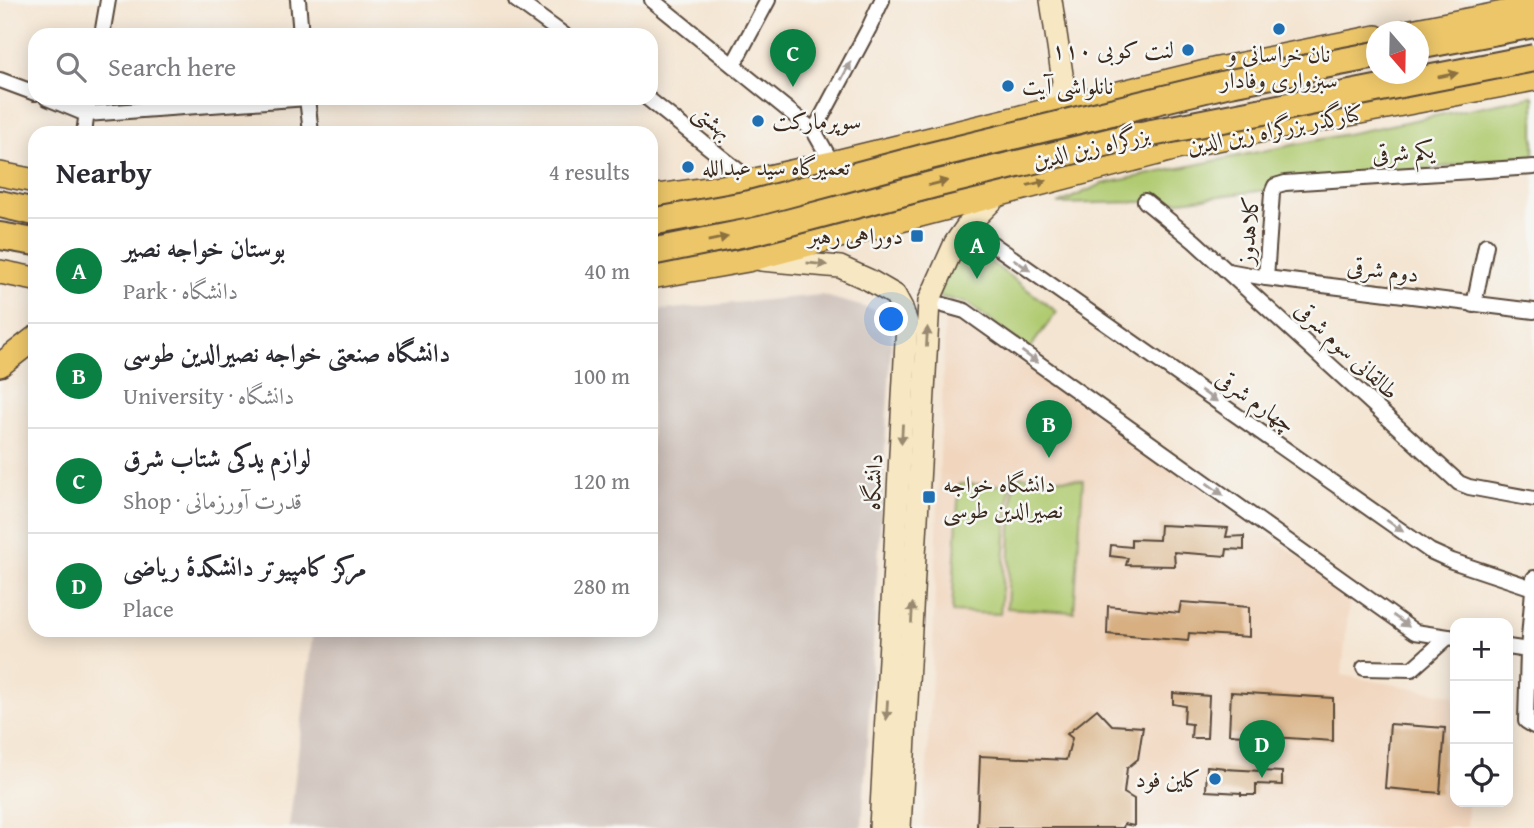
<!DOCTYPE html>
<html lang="en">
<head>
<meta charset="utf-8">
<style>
	body { margin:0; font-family:"Gentium Book Plus",Amiri,serif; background:#f7f7f7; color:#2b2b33 }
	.controls { position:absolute; right:21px; bottom:21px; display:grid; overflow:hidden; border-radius:14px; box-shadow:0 4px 18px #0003 }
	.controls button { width:63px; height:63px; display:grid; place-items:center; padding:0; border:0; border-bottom:2px solid #e1e1e2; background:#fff; color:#2b2b33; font:35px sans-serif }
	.compass { position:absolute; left:1366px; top:21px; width:63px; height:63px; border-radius:50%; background:#fff; box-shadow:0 4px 18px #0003; rotate:160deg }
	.you { position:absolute; left:892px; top:320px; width:24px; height:24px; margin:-18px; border:5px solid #fff; border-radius:50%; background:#1a73e8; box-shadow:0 0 0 10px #1a73e833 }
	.badge { display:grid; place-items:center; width:46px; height:46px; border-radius:50%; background:#0b8043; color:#fff; font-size:23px; font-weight:700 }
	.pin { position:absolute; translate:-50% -58px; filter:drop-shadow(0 2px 4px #0008) }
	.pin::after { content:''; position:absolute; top:37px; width:24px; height:21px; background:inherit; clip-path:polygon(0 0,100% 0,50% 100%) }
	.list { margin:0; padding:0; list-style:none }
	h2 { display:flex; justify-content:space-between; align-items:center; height:91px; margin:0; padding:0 28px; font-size:30px }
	h2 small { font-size:23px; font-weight:400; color:#7c7c81 }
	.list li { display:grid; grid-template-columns:46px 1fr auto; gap:21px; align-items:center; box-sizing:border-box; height:105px; padding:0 28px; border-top:2px solid #e1e1e2 }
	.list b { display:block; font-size:26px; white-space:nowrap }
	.list p { margin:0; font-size:23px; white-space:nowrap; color:#7c7c81 }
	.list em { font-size:23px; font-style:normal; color:#7c7c81 }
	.icon { flex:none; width:38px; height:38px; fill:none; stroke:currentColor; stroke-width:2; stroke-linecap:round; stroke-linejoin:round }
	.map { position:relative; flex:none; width:1534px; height:828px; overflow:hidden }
	.search { position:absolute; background:#fff; box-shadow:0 4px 18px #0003; left:28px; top:28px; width:630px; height:77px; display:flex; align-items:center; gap:18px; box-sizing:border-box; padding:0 24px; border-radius:21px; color:#7c7c81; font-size:26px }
	.panel { position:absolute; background:#fff; box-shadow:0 4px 18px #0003; left:28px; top:126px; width:630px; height:511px; border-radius:21px }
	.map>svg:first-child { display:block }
	.built { fill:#f1d5bd }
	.industrial { fill:#cec1ba }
	.green { fill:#b0cb71; stroke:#767a48; stroke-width:2 }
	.building { fill:#d7af81 }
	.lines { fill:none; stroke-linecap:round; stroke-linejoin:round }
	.street-casing { stroke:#574639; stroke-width:18 }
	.secondary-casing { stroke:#574639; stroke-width:24 }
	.primary-casing { stroke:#574639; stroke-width:26 }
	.highway-casing { stroke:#574639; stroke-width:30 }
	.street { stroke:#fff; stroke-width:14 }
	.secondary { stroke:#f7e8c3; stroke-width:21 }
	.primary { stroke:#ecc669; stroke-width:23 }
	.highway { stroke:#ecc669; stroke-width:26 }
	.highway-bridge-casing { stroke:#574639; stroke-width:30; stroke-linecap:butt }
	.highway-bridge { stroke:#ecc669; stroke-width:26 }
	.oneway { fill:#a79f9a }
	.oneway2 { fill:#8b7040 }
	.oneway3 { fill:#998970 }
	.poi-dot { fill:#1f6fb2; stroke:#f6f6f2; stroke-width:2.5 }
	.labels { text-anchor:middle; stroke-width:5; stroke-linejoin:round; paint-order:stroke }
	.poi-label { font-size:23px; fill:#3b2a1e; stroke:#f6f6f2; text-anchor:start }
	.street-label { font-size:23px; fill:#3b2a1e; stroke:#f6f6f2 }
</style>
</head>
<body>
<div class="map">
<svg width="1534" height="828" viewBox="0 0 1534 828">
	<rect width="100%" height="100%" fill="#f6f6f2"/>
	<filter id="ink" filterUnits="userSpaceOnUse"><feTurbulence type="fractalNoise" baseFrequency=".0143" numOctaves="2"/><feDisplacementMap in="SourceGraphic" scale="14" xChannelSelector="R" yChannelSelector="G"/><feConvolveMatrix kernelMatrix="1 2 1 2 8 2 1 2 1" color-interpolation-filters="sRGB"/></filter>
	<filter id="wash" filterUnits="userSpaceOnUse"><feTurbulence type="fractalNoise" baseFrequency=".00686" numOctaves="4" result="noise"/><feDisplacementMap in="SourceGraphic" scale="28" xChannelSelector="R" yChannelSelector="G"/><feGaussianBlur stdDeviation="1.57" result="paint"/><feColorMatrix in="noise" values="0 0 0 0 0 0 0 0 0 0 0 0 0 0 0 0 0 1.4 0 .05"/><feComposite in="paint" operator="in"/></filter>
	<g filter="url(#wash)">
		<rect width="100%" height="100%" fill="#f4e5d2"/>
		<path class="built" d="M945,321L965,323L1350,593L1342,675L1455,696V802H1468L1467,828H923L931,697Z"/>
		<path class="industrial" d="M821,295L893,315L862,828H289L313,630H651V311Z"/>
		<g class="green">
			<path d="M1532,96L1534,97V155L1181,201L1058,204L1102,184Z"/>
			<path d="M963,241L1057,312L1029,349L967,303L937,296Z"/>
			<path d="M1014,476L1083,480L1074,612L1007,608Z"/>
			<path d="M959,484L1010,485L1000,614L952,612Z"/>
		</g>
		<g id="blocks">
			<g class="building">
				<path d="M1160,525L1228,528L1226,537L1244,536V550L1227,549L1226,556L1174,552L1175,566L1126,565L1128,558L1110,556L1111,545L1131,547V539L1159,540Z"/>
				<path d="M1181,602L1249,607V637L1189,633L1188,641L1107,634L1108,606L1179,613Z"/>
				<path d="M1231,692L1333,698V741L1229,734Z"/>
				<path d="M1173,693L1209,696L1207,738H1191L1192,724L1184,723L1185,706L1173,704Z"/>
				<path d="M1097,709L1112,725L1143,727L1138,759L1127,768L1124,793L1134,799V826L1124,824L1123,828H977L980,756L1066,760L1072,738L1067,734Z"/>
				<path d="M1390,724L1445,728L1440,793L1385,788Z"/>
				<path d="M1207,766L1225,768V769L1282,772V785L1256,784V795H1241V793L1206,791Z"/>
			</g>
		</g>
	</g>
	<g filter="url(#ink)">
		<use href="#blocks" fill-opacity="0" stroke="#574639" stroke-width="2"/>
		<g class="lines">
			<g class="street-casing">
				<g id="street">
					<path d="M298,0L301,35"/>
					<path d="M516,0L564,35"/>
					<path d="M652,0L814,131L832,163"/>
					<path d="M102,35L108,0"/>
					<path d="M733,65L768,0"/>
					<path d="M0,80L35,93"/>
					<path d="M47,98L86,114L308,98"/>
					<path d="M307,98L311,133"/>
					<path d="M647,98L750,180"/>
					<path d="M814,131L869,28L882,0"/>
					<path d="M84,133L89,98"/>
					<path d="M1145,201L1194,241L1459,483L1469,487L1534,499"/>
					<path d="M967,226L1430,551L1452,561L1533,588"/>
					<path d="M1228,271L1266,278L1534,311"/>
					<path d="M1266,278L1272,193L1275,186L1285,183L1534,167"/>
					<path d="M929,301L965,311L1415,632L1455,638"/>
					<path d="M1474,305L1486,245"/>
					<path d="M1534,578L1528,650L1526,721L1534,726"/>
					<path d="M1508,647L1528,650"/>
					<path d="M1364,668L1412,669L1448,637"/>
				</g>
			</g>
			<g class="secondary-casing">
				<g id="secondary">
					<path d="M1048,111C1056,101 1062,94 1063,81L1051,0"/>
					<path d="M761,260L840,267L869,280L895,295L902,308L907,323L880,828"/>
					<path d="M900,828L929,301L955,243L967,226L1000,193"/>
				</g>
			</g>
			<g class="primary-casing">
				<g id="primary">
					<path d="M1406,32L1534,7"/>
					<path d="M0,174L35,181"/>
					<path d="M651,197L723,187L832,163L1218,69L1376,37"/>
					<path d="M0,272L35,279"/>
					<path d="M651,277L748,260L1196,143L1534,79"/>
					<path d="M0,365L35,338"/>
				</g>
			</g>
			<g class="highway-casing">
				<g id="highway">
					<path d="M1418,46L1534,24"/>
					<path d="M0,204L35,212"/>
					<path d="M0,236L35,242"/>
				</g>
			</g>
			<use href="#street" class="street"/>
			<use href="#secondary" class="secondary"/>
			<use href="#primary" class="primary"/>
			<use href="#highway" class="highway"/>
			<g class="highway-bridge-casing">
				<g id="highway-bridge">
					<path d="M651,222L750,204L930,156L1230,83L1376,55"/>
					<path d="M651,252L760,230L935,184L1121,139L1534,58"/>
				</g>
			</g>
			<use href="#highway-bridge" class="highway-bridge"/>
		</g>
		<defs><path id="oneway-solid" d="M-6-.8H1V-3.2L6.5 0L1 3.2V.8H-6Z" transform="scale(1.75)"/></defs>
		<g class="oneway">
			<use href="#oneway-solid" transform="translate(846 71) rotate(-62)"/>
			<use href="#oneway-solid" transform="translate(1022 265) rotate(35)"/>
			<use href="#oneway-solid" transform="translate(1030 357) rotate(36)"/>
			<use href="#oneway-solid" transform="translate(1209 396) rotate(35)"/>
			<use href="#oneway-solid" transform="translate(1215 489) rotate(36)"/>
			<use href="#oneway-solid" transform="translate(1395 526) rotate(35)"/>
			<use href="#oneway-solid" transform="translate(1401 621) rotate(36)"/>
		</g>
		<g class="oneway2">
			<use href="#oneway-solid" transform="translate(1448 75) rotate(-11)"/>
			<use href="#oneway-solid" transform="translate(938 183) rotate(-14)"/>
			<use href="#oneway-solid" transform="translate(1037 183) rotate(-14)"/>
			<use href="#oneway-solid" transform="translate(718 239) rotate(-11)"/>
		</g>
		<g class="oneway3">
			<use href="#oneway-solid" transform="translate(817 264) rotate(6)"/>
			<use href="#oneway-solid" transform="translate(927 337) rotate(-87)"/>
			<use href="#oneway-solid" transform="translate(902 434) rotate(93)"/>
			<use href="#oneway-solid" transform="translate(912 613) rotate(-87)"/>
			<use href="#oneway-solid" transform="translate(887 710) rotate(93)"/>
		</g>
	</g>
	<g class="poi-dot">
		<circle cx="1279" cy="29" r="7"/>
		<circle cx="1188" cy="50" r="7"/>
		<circle cx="1008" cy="86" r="7"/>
		<circle cx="758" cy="121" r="7"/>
		<circle cx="688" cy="167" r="7"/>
		<rect x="910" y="229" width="14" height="14" rx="3.5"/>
		<rect x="922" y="490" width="14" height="14" rx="3.5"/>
		<circle cx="1215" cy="779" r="7"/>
	</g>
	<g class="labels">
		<g class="poi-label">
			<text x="1174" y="58" text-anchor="end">لنت کوبی ۱۱۰</text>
			<text x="1279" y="62" text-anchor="middle">نان خراسانی و<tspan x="1279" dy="26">سبزواری وفادار</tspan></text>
			<text x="1022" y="94">نانلواشی آیت</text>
			<text x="772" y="129">سوپرمارکت</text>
			<text x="702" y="175">تعمیرگاه سید عبدالله</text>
			<text x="903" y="244" text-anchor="end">دوراهی رهبر</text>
			<text x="943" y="492">دانشگاه خواجه<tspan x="943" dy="26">نصیرالدین طوسی</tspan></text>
			<text x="1201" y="787" text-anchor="end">کلین فود</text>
		</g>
		<g class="street-label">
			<text transform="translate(713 121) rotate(38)" y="8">بهشتی</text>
			<text transform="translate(1275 129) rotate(-11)" y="8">کنارگذر بزرگراه زین الدین</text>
			<text transform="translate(1091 147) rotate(-13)" y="8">بزرگراه زین الدین</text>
			<text transform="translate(1403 152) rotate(-4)" y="8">یکم شرقی</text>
			<text transform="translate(1248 230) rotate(-85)" y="8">کلاهدوز</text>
			<text transform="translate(1383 270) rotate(7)" y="8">دوم شرقی</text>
			<text transform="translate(1347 350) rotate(43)" y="8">طالقانی سوم شرقی</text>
			<text transform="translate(1256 401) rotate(35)" y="8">چهارم شرقی</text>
			<text transform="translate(873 482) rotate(-87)" y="8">دانشگاه</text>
		</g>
	</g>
</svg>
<div class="controls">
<button>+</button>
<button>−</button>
<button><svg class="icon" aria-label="locate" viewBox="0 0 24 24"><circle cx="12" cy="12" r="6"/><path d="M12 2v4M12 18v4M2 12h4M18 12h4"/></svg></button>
</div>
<svg class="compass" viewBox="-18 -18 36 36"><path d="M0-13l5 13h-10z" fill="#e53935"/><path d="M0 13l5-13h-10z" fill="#7c7c81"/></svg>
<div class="you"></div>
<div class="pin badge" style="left:977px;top:279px">A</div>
<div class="pin badge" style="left:1049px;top:458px">B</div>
<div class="pin badge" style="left:793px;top:87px">C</div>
<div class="pin badge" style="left:1262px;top:778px">D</div>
<div class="search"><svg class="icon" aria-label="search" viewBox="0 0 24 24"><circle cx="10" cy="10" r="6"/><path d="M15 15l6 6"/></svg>Search here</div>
<section class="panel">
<h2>Nearby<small>4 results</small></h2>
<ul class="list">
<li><span class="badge">A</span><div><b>بوستان خواجه نصیر</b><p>Park · دانشگاه</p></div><em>40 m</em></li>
<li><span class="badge">B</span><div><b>دانشگاه صنعتی خواجه نصیرالدین طوسی</b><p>University · دانشگاه</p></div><em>100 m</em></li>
<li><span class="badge">C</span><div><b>لوازم یدکی شتاب شرق</b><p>Shop · قدرت آورزمانی</p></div><em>120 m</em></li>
<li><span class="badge">D</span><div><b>مرکز کامپیوتر دانشکدهٔ ریاضی</b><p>Place</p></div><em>280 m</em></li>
</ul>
</section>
</div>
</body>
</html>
